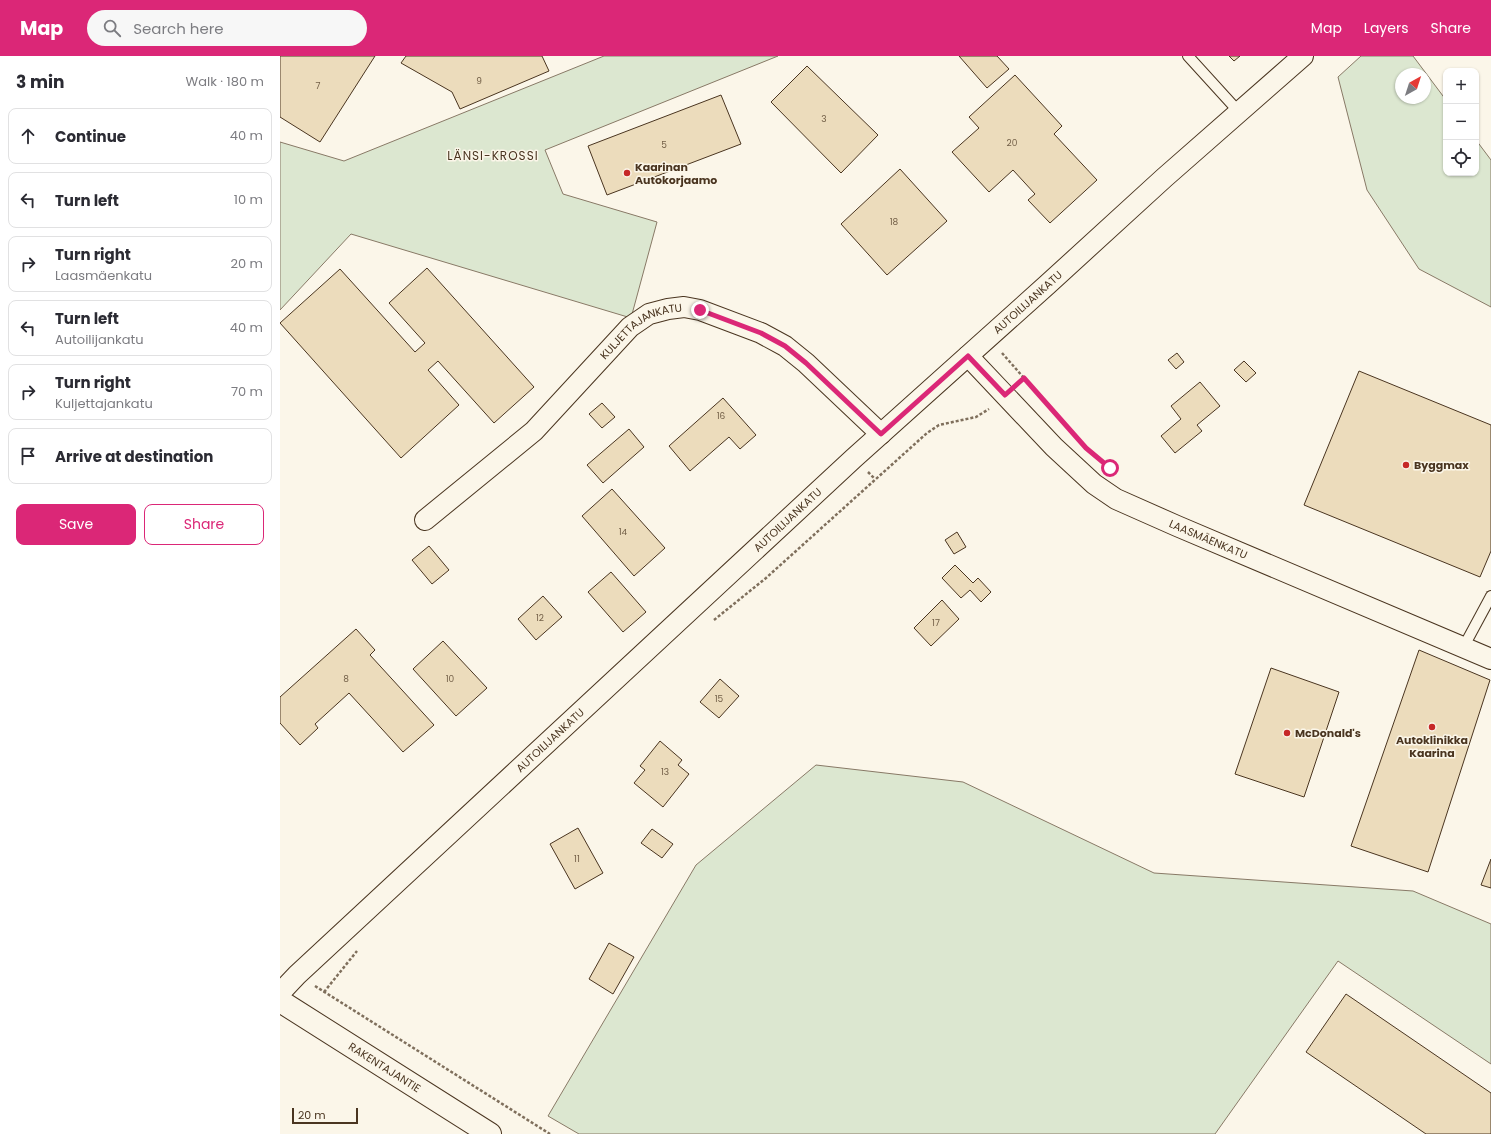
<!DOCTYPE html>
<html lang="en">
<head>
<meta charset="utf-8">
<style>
	body { margin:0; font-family:Poppins,sans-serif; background:#f7f7f7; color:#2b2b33 }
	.controls { position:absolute; right:12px; top:12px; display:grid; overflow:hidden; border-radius:8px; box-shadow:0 1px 3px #0004 }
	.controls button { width:36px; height:36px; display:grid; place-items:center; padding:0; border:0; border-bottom:1px solid #e1e1e2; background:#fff; color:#2b2b33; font:20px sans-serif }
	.compass { position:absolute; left:1115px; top:12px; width:36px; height:36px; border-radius:50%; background:#fff; box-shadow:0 1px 3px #0004; rotate:39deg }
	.scale { position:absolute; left:12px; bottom:10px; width:66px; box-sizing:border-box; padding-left:4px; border:2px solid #4a3520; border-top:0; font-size:11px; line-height:14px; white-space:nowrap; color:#4a3520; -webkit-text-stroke:3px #fbf6e9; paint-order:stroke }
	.stop { position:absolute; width:12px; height:12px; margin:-9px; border:3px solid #db2777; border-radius:50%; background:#fff }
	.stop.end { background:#db2777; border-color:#fff; box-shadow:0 1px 4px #0008 }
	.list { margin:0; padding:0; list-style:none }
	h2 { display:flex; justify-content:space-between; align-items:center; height:52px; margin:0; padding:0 16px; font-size:17px }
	h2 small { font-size:13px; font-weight:400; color:#7c7c81 }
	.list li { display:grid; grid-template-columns:26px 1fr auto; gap:12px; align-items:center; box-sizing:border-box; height:56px; margin:0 8px 8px; padding:0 8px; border:1px solid #e1e1e2; border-radius:8px }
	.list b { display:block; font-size:15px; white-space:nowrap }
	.list p { margin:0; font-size:13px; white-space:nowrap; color:#7c7c81 }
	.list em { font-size:13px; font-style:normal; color:#7c7c81 }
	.actions { display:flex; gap:8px; padding:12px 16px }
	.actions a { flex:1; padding:9px 0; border:1px solid #db2777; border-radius:8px; text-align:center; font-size:14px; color:#db2777 }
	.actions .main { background:#db2777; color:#fff }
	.icon { flex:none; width:22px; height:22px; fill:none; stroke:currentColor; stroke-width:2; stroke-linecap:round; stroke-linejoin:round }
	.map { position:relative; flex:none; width:1211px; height:1078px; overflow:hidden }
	header { display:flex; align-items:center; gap:24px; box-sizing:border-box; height:56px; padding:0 20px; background:#db2777; color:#fff }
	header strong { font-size:19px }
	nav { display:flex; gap:22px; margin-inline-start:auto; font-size:14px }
	.search { width:280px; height:36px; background:#f7f7f7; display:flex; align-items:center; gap:10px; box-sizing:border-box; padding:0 14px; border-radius:22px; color:#7c7c81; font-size:15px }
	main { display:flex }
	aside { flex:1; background:#fff }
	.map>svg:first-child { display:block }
	.green { fill:#dce7d0; stroke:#887966; fill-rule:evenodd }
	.building { fill:#ecdcbc; stroke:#4a3520 }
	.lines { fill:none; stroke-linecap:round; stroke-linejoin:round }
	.service-casing { stroke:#4a3520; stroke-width:12 }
	.minor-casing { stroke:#4a3520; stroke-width:22 }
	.tertiary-casing { stroke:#4a3520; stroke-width:24 }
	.path { stroke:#7f6f5c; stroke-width:2.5; stroke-dasharray:3 2; stroke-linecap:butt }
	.service { stroke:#fbf6e9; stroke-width:10 }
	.minor { stroke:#fbf6e9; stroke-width:20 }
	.tertiary { stroke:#fbf6e9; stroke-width:22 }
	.route { stroke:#db2777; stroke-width:5 }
	.poi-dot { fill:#c62828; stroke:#fbf6e9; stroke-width:1.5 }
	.labels { text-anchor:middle; stroke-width:3; stroke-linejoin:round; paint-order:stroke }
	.number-label { font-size:9px; fill:#725f47 }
	.poi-label { font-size:11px; font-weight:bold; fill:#4a3520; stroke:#fbf6e9; text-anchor:start }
	.street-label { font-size:11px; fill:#4a3520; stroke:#fbf6e9 }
	.neighbourhood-label { font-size:12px; letter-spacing:1px; fill:#4a3520; stroke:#fbf6e9 }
</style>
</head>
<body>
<header>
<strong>Map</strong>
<div class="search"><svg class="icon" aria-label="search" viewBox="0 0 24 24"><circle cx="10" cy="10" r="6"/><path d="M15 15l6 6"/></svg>Search here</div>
<nav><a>Map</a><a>Layers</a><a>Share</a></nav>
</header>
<main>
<aside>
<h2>3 min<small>Walk · 180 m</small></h2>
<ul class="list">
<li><svg class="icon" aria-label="ahead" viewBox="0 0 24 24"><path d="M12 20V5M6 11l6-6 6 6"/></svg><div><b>Continue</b></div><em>40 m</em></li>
<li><svg class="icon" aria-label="left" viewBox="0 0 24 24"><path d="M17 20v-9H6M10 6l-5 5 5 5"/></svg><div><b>Turn left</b></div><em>10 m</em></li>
<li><svg class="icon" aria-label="right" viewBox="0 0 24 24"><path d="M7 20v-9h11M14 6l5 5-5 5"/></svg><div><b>Turn right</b><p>Laasmäenkatu</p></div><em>20 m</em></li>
<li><svg class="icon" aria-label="left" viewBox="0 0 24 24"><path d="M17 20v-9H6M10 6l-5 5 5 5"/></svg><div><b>Turn left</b><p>Autoilijankatu</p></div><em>40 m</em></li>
<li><svg class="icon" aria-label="right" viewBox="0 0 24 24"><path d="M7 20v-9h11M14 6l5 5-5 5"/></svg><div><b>Turn right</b><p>Kuljettajankatu</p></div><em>70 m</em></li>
<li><svg class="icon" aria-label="arrive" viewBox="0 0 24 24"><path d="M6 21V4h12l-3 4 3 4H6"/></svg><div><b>Arrive at destination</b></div></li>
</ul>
<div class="actions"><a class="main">Save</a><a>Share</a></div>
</aside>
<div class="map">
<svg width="1211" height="1078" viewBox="0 0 1211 1078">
	<rect width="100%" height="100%" fill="#fbf6e9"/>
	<g class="green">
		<path d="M324,0H498L265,94L283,138L377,166L351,262L71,178L0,254V86L64,105Z"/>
		<path d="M1081,0H1133L1166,44V117H1196V84L1211,104V251L1139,213L1087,134L1058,21ZM1121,18H1145V42H1121Z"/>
		<path d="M536,709L683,726L874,817L1133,835L1211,868V1008L1058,905L935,1078H299L268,1060L416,809Z"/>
	</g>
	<g class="building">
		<path d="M0,0H95L40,86L0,61Z"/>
		<path d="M126,0H262L269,15L180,53L172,36L121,7Z"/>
		<path d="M679,0H717L729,13L707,32Z"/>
		<path d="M949,0H960L954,5Z"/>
		<path d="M527,10L598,79L561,117L491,46Z"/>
		<path d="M735,19L782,70L774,78L817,124L770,167L748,144L755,138L733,114L709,136L672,96L699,72L689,61Z"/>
		<path d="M441,39L461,88L327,139L308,90Z"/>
		<path d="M620,113L667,165L607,219L561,168Z"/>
		<path d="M147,212L254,331L214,367L158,305L148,314L179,349L121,402L0,267L60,213L135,296L145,287L109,247Z"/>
		<path d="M897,297L904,306L896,313L888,304Z"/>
		<path d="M964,305L976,317L966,326L954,314Z"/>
		<path d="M1079,315L1211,369V495L1200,521L1024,449Z"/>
		<path d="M920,326L940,350L917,369L922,375L895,397L881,380L901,363L891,350Z"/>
		<path d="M443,342L476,379L460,393L449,381L410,415L389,390Z"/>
		<path d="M322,347L335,361L322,372L309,358Z"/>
		<path d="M349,373L364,391L323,427L307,409Z"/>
		<path d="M332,433L385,492L354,520L302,460Z"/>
		<path d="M677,476L686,491L674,498L665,484Z"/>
		<path d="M149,490L169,514L152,528L132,504Z"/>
		<path d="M675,509L693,527L698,522L711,536L701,546L690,534L681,542L662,522Z"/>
		<path d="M331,516L366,556L343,576L308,536Z"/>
		<path d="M263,540L282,561L256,584L238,563Z"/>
		<path d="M662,544L679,563L651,590L634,572Z"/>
		<path d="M76,573L95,594L90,599L154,669L123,696L69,637L35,668L38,672L20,689L0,667V641Z"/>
		<path d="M163,585L207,632L176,660L133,613Z"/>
		<path d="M1139,594L1210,624L1148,816L1071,790Z"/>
		<path d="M991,612L1059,636L1024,741L955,718Z"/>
		<path d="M440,623L459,640L439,662L420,646Z"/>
		<path d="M380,685L402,704L398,709L409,718L383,751L354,727L365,714L360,710Z"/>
		<path d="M298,772L323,817L295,833L270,788Z"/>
		<path d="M372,773L393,788L382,802L361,787Z"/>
		<path d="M1211,803V832L1201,829Z"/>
		<path d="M329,887L354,901L333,938L309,923Z"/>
		<path d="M1066,938L1211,1037V1078H1146L1026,996Z"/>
	</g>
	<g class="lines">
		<g class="service-casing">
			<g id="service">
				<path d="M908,0L959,56"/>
				<path d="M1183,592L1211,540"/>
			</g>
		</g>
		<g class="minor-casing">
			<g id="minor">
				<path id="s1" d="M688,300L774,391L814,428L836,443L897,470L1211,603"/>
				<path id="s2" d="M145,464L254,375L350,271L369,258L388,253L404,251L420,254L481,277L505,290L526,307L601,378"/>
				<path id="s3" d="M0,937L17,919L574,402L768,228L884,122L1023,0"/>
			</g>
		</g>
		<g class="tertiary-casing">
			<g id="tertiary">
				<path id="s4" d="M0,945L210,1078"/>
			</g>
		</g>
		<g class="path">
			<path d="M722,297L787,371"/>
			<path d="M588,416L595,423"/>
			<path d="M434,564L486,522L647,377L659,369L696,361L709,353"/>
			<path d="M35,930L270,1078"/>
			<path d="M44,936L77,895"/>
		</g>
		<use href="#service" class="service"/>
		<use href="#minor" class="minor"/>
		<use href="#tertiary" class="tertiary"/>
	</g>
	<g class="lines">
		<path class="route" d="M420,254L481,277L505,290L526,307L601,378L688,300L725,339L744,322L806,392L830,412"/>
	</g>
	<g class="poi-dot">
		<circle cx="347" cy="117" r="4"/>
		<circle cx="1126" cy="409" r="4"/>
		<circle cx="1152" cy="671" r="4"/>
		<circle cx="1007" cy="677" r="4"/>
	</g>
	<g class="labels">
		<g class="number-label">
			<text x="199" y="28">9</text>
			<text x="38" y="33">7</text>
			<text x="544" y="66">3</text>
			<text x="732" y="90">20</text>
			<text x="384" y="92">5</text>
			<text x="614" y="169">18</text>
			<text x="441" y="363">16</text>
			<text x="343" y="479">14</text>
			<text x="260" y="565">12</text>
			<text x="656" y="570">17</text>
			<text x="66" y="626">8</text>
			<text x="170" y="626">10</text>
			<text x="439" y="646">15</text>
			<text x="385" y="719">13</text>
			<text x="297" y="806">11</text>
		</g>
		<g class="poi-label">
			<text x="355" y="115">Kaarinan<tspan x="355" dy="13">Autokorjaamo</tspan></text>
			<text x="1134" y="413">Byggmax</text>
			<text x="1015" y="681">McDonald's</text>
			<text x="1152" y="688" text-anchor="middle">Autoklinikka<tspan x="1152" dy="13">Kaarina</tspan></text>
		</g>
		<g class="street-label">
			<text dy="4" stroke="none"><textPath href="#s3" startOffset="1018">AUTOILIJANKATU</textPath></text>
			<text dy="4" stroke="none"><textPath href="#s2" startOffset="290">KULJETTAJANKATU</textPath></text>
			<text dy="4" stroke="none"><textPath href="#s3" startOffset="694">AUTOILIJANKATU</textPath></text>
			<text dy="4" stroke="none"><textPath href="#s1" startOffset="307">LAASMÄENKATU</textPath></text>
			<text dy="4" stroke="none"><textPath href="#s3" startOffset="370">AUTOILIJANKATU</textPath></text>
			<text dy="4" stroke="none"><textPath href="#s4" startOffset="124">RAKENTAJANTIE</textPath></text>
		</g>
		<g class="neighbourhood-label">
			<text x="213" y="104">LÄNSI-KROSSI</text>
		</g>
	</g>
</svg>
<div class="controls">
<button>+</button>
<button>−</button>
<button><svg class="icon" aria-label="locate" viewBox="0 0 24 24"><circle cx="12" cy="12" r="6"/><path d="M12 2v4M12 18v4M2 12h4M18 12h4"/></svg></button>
</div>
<svg class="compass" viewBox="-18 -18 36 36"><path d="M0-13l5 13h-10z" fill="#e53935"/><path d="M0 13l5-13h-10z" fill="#7c7c81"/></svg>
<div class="scale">20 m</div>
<div class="stop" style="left:830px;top:412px"></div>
<div class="stop end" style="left:420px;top:254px"></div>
</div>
</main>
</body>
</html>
